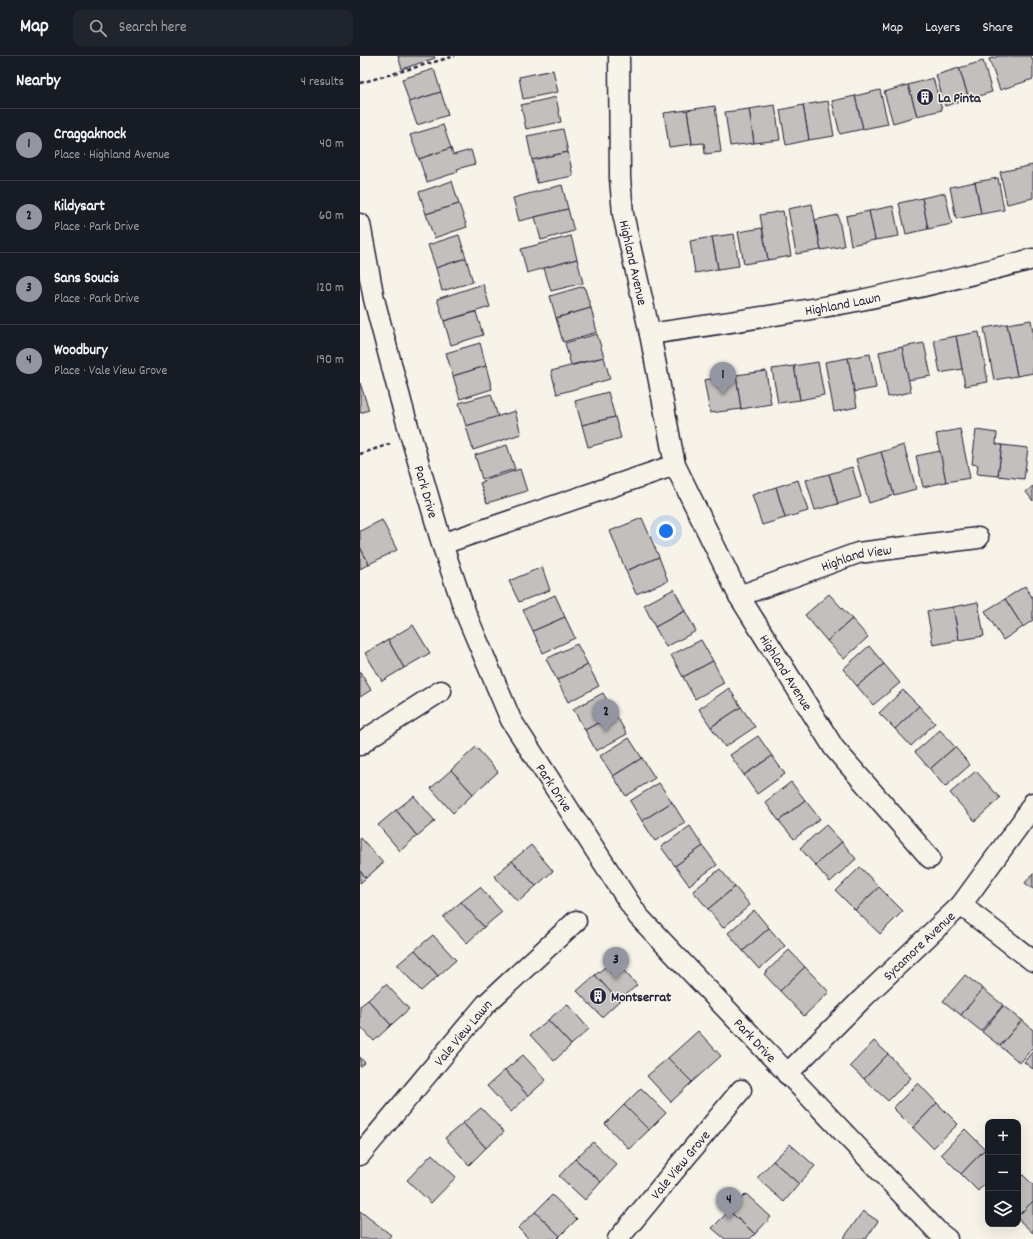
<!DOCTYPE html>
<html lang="en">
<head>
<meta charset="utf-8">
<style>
	body { margin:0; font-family:Dekko,sans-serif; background:#20242c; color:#f1f3f6 }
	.controls { position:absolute; right:12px; bottom:12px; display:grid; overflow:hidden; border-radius:8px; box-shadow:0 4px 16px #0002 }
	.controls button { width:36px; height:36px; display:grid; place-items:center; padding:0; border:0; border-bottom:1px solid #363941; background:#171b24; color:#f1f3f6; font:20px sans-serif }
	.you { position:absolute; left:306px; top:475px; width:14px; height:14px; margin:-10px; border:3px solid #fff; border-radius:50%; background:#1a73e8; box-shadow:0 0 0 6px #1a73e833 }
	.badge { display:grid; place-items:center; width:26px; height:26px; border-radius:50%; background:#9495a2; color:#111; font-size:13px; font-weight:700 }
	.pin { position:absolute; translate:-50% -33px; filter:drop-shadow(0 1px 2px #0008) }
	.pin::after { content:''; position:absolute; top:21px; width:14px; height:12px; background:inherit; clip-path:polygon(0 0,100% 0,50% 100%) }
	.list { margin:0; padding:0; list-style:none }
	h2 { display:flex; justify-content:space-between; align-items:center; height:52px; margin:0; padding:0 16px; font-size:17px }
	h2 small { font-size:13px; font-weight:400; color:#9ea1a6 }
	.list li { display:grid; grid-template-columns:26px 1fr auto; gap:12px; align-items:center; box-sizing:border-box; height:72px; padding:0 16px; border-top:1px solid #363941 }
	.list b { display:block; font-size:15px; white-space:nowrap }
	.list p { margin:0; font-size:13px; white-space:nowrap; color:#9ea1a6 }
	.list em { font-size:13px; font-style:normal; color:#9ea1a6 }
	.icon { flex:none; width:22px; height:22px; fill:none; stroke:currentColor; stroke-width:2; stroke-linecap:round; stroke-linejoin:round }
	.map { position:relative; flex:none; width:673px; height:1183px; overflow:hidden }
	header { display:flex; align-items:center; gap:24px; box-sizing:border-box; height:56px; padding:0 20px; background:#171b24; border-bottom:1px solid #363941 }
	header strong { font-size:19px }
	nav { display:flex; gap:22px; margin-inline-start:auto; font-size:14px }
	.search { width:280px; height:36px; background:#20242c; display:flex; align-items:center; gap:10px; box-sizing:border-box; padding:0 14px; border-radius:8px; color:#9ea1a6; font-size:15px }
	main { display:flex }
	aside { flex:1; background:#171b24 }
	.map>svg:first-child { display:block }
	.building { fill:#c2bfbd; stroke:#22223b }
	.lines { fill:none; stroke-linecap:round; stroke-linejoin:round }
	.minor-casing { stroke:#22223b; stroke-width:23 }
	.path { stroke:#22223b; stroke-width:2.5; stroke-dasharray:4 3; stroke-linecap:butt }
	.minor { stroke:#f7f3e8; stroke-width:20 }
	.labels { text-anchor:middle; stroke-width:3; stroke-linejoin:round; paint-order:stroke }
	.poi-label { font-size:14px; font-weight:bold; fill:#22223b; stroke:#f7f3e8; text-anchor:start }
	.street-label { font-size:14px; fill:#22223b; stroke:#f7f3e8 }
</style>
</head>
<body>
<header>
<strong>Map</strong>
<div class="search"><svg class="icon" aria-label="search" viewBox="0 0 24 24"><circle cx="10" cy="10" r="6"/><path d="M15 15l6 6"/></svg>Search here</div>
<nav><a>Map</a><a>Layers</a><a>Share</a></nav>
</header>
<main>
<aside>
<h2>Nearby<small>4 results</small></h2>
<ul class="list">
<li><span class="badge">1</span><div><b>Craggaknock</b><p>Place · Highland Avenue</p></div><em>40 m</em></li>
<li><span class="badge">2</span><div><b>Kildysart</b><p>Place · Park Drive</p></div><em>60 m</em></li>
<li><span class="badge">3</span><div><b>Sans Soucis</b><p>Place · Park Drive</p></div><em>120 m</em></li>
<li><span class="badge">4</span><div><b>Woodbury</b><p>Place · Vale View Grove</p></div><em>190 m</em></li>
</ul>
</aside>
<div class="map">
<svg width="673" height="1183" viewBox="0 0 673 1183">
	<rect width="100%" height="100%" fill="#f7f3e8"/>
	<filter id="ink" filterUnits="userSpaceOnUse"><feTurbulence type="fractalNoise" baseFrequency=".025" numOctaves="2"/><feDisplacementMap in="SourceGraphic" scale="8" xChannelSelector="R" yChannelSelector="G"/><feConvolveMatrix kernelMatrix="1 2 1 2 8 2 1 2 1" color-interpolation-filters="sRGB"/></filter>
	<g filter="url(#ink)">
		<g class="building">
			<path d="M38,0H74L75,2L42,13Z"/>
			<path d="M639,0H671L673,5V23L640,34L629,3Z"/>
			<path d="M623,5L632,36L609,43L599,12Z"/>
			<path d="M599,12L609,43L585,50L576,19Z"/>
			<path d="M74,13L81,36L49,46L42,23Z"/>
			<path d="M193,14L198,36L163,43L159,21Z"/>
			<path d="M573,22L582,54L557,60L548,29Z"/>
			<path d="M548,29L557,60L533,67L524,36Z"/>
			<path d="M520,34L528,68L503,73L495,40Z"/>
			<path d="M81,36L88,59L57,69L49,46Z"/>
			<path d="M495,40L503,73L480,78L472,45Z"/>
			<path d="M196,41L201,66L166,73L161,49Z"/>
			<path d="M468,45L474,80L449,84L443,49Z"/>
			<path d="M415,49L420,84L394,87L389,53Z"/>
			<path d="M443,49L449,84L426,89L420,54Z"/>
			<path d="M355,50L361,96L345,98L344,87L332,88L327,54Z"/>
			<path d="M389,53L394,87L370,90L365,56Z"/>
			<path d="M327,54L332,88L309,91L304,57Z"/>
			<path d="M83,69L91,92L59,103L50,79Z"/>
			<path d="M203,73L208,96L172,104L167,80Z"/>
			<path d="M91,92L93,99L111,94L115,108L97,113L98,116L67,126L59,103Z"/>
			<path d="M208,96L213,120L177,127L172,104Z"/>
			<path d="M673,109V142L647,148L640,116Z"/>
			<path d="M638,122L644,154L621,158L615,126Z"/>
			<path d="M92,125L99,148L66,158L59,136Z"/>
			<path d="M615,126L621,158L596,163L590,131Z"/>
			<path d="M202,129L208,153L159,165L153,142Z"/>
			<path d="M585,137L592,168L568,173L562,142Z"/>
			<path d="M562,142L568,173L546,178L539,147Z"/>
			<path d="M99,148L107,171L74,182L66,158Z"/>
			<path d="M452,148L461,194L436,198L428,153Z"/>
			<path d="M533,150L539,180L515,184L509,155Z"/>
			<path d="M208,153L214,175L181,184L175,161Z"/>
			<path d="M423,155L431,200L408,204L400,159Z"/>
			<path d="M509,155L515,184L491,189L486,160Z"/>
			<path d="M478,159L484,190L461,194L455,164Z"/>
			<path d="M402,172L408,204L384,208L378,176Z"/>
			<path d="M374,178L379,210L358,213L352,181Z"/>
			<path d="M99,179L106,202L76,212L68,189Z"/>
			<path d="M211,180L217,203L167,217L161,193Z"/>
			<path d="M352,181L358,213L335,217L330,185Z"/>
			<path d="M106,202L113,226L82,235L76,212Z"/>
			<path d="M217,203L223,227L191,235L184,212Z"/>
			<path d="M123,228L130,251L84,265L77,243Z"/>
			<path d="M224,230L231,252L196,262L190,240Z"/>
			<path d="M231,252L237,276L203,286L196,262Z"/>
			<path d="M116,256L123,279L91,289L84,265Z"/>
			<path d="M671,264L673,276V317L657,320L647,268Z"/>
			<path d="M647,268L657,320L634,324L624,272Z"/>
			<path d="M619,276L628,326L605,330L596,280Z"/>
			<path d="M237,278L244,301L211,309L205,287Z"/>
			<path d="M596,280L602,313L580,317L574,284Z"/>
			<path d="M120,287L126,310L93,320L86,297Z"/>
			<path d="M564,287L571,320L548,324L542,291Z"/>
			<path d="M542,291L551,336L528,341L519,296Z"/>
			<path d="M510,298L516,332L494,336L488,302Z"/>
			<path d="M244,301L250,323L197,338L191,315Z"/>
			<path d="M488,302L497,351L474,356L465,306Z"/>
			<path d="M458,306L464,339L440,344L434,310Z"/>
			<path d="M126,310L132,333L100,343L93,320Z"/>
			<path d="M434,310L440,344L418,347L412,313Z"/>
			<path d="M406,315L411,348L381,353L376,319Z"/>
			<path d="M376,319L381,353L350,357L344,324Z"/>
			<path d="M0,327L9,354L0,357Z"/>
			<path d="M248,336L255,361L222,369L215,345Z"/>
			<path d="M131,338L138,361L106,370L99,347Z"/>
			<path d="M155,355L161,378L113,394L106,370Z"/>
			<path d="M255,361L261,382L228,391L222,369Z"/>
			<path d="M600,373L610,422L586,426L576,378Z"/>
			<path d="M616,374L637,377L636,388L642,389L638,420L617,418L618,409L612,408Z"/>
			<path d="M147,389L155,413L122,423L115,399Z"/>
			<path d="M544,389L556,433L534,439L521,396Z"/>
			<path d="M642,389L668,392L664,423L638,420Z"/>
			<path d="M580,395L586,426L563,431L556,400Z"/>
			<path d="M521,396L534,439L509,447L496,403Z"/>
			<path d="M492,411L501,441L478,448L469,418Z"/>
			<path d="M160,413L167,435L127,447L120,427L123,426V425Z"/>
			<path d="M469,418L478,448L455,454L446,424Z"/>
			<path d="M438,424L448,455L425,462L416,431Z"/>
			<path d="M673,430V445L666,436Z"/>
			<path d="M416,431L425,462L402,469L392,439Z"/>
			<path d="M282,462L299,501L266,515L250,475Z"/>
			<path d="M22,464L37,494L9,508L0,491V475Z"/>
			<path d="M0,491L9,508L0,513Z"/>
			<path d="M299,501L308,525L276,538L266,515Z"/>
			<path d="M182,511L190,534L159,546L149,525Z"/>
			<path d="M665,530L673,543V564L663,571L645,543Z"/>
			<path d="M314,533L325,555L295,571L284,549Z"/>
			<path d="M469,538L492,563L467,585L445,559Z"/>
			<path d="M195,539L205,561L173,575L163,554Z"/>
			<path d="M645,543L663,571L643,584L625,555Z"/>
			<path d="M618,546L624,580L599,584L593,551Z"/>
			<path d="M593,551L599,584L573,589L567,555Z"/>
			<path d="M325,555L336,575L306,591L295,571Z"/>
			<path d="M205,561L215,582L183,597L173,575Z"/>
			<path d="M492,563L508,581L484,603L467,585Z"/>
			<path d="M53,569L70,597L44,612L28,584Z"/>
			<path d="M28,584L44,612L22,625L5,597Z"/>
			<path d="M341,584L353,605L323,621L311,599Z"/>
			<path d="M217,588L228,609L197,624L186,603Z"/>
			<path d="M509,590L524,608L497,630L483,613Z"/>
			<path d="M353,605L364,627L335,643L323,621Z"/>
			<path d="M524,608L540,627L513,649L497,630Z"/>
			<path d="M228,609L239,630L208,646L197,624Z"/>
			<path d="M0,616L11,634L0,641Z"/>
			<path d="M369,632L381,651L351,671L339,653Z"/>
			<path d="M543,634L559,650L535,673L519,657Z"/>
			<path d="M243,637L255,658L225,674L213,653Z"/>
			<path d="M559,650L575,667L551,690L535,673Z"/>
			<path d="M381,651L395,671L365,691L351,671Z"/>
			<path d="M255,658L267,678L236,695L225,674Z"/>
			<path d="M580,674L595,691L570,713L555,696Z"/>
			<path d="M398,680L412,700L384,719L370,699Z"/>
			<path d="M269,682L282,702L253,720L240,700Z"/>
			<path d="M116,691L138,716L113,738L91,714Z"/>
			<path d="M595,691L610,709L585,731L570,713Z"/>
			<path d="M412,700L425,718L397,738L384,719Z"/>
			<path d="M282,702L295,722L266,740L253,720Z"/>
			<path d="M91,714L113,738L93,757L71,732Z"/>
			<path d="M616,715L640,742L615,765L590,737Z"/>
			<path d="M431,726L445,744L419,765L405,746Z"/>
			<path d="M299,727L312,746L282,765L270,745Z"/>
			<path d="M54,740L75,765L57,780L36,754Z"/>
			<path d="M445,744L460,763L434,783L419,765Z"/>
			<path d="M312,746L325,767L295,785L282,765Z"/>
			<path d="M36,754L57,780L40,795L18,769Z"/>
			<path d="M466,769L482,786L455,809L440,792Z"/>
			<path d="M330,770L343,790L315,810L301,791Z"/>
			<path d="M1,782L23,807L6,822L0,815V783Z"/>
			<path d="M482,786L496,803L470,826L455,809Z"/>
			<path d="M171,789L193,815L176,830L152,805Z"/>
			<path d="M343,790L357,809L329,829L315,810Z"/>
			<path d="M152,805L176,830L158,846L134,820Z"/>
			<path d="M500,811L519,831L495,854L476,835Z"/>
			<path d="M360,813L375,831L348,853L333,835Z"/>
			<path d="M0,815L6,822L0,827Z"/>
			<path d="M673,817V833L665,827Z"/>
			<path d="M120,831L142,856L124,871L101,846Z"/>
			<path d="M375,831L390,849L363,872L348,853Z"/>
			<path d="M519,831L543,855L520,878L495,854Z"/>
			<path d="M101,846L124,871L107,887L83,861Z"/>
			<path d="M394,854L409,872L383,895L368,877Z"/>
			<path d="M409,872L425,890L399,913L383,895Z"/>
			<path d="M73,879L96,904L78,920L55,894Z"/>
			<path d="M55,894L78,920L61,935L37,909Z"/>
			<path d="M429,894L445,911L420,935L404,918Z"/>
			<path d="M254,904L277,929L259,945L235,919Z"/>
			<path d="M445,911L469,936L444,960L420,935Z"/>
			<path d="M235,919L259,945L242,961L217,935Z"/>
			<path d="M605,919L623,933L601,959L583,945Z"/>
			<path d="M26,928L49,953L31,969L8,944Z"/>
			<path d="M623,933L643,949L621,975L601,959Z"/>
			<path d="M8,944L31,969L14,985L0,970V950Z"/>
			<path d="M207,948L229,973L211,989L188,964Z"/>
			<path d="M643,950L662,964L640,990L622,976Z"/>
			<path d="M188,964L211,989L194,1005L170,979Z"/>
			<path d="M662,964L673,974V991L660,1007L640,990Z"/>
			<path d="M338,975L361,1000L332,1026L308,1002Z"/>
			<path d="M514,985L528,998L504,1023L490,1010Z"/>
			<path d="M673,995V1013L664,1006Z"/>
			<path d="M528,998L551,1022L528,1045L504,1023Z"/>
			<path d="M163,999L186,1024L168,1040L145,1014Z"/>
			<path d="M0,1001L5,1007L0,1011Z"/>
			<path d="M308,1002L332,1026L311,1046L287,1020Z"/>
			<path d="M145,1014L168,1040L151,1056L127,1030Z"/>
			<path d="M558,1027L577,1047L553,1072L533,1052Z"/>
			<path d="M281,1032L306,1057L289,1074L264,1049Z"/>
			<path d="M577,1047L598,1068L573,1092L553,1072Z"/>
			<path d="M264,1049L289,1074L269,1093L245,1068Z"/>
			<path d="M121,1052L144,1076L126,1092L103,1067Z"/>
			<path d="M103,1067L126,1092L109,1109L85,1082Z"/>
			<path d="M605,1073L625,1093L601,1118L581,1098Z"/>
			<path d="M233,1086L257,1109L241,1126L215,1103Z"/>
			<path d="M430,1088L455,1110L439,1128L413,1105Z"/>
			<path d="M625,1093L628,1096V1124L618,1135L601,1118Z"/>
			<path d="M72,1098L96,1121L71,1147L47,1124Z"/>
			<path d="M215,1103L241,1126L225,1144L199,1120Z"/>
			<path d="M413,1105L439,1128L424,1146L397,1122Z"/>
			<path d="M659,1115L673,1129V1145L658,1160Z"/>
			<path d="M386,1138L411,1161L395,1178L369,1155Z"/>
			<path d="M192,1139L217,1163L200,1180L175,1156Z"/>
			<path d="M673,1145V1177L658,1163V1160Z"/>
			<path d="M0,1155L31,1179L28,1183H0Z"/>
			<path d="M369,1155L395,1178L390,1183H365L352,1172Z"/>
			<path d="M503,1155L518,1165L506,1183H483Z"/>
			<path d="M175,1156L200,1180L197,1183H169L158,1172Z"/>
		</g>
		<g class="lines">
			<g class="minor-casing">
				<g id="minor">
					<path id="s1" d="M259,0L260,122L263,158L290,278L315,409L379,540L474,692L570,802"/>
					<path id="s2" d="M0,168L14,243L43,353L82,488L106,558L151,664L278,860L578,1176L587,1183"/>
					<path id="s3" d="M290,278C359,268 428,258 496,245C556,233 614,218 673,203"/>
					<path d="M82,488L315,409"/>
					<path id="s4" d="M379,540L498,497L618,482"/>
					<path d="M0,689L11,680L81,635"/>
					<path d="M601,849L673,905"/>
					<path id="s5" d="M427,1018L502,943L601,849L663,764L673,747"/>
					<path id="s6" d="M0,1099L126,948L216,865"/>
					<path id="s7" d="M258,1183L381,1034"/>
				</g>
			</g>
			<g class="path">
				<path d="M0,27L95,0"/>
				<path d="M0,398L30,388"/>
			</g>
			<use href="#minor" class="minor"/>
		</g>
	</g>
	<defs>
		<g id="building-disc" transform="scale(0.9)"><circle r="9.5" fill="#22223b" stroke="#f7f3e8"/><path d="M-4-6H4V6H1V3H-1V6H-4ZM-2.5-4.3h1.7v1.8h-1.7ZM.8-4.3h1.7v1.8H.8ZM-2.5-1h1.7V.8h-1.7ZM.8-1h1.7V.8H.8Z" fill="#fff"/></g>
	</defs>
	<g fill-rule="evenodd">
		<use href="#building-disc" x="565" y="41"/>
		<use href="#building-disc" x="238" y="940"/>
	</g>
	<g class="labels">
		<g class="poi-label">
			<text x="578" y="46">La Pinta</text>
			<text x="251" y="945">Montserrat</text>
		</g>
		<g class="street-label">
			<text dy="5" stroke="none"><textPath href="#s1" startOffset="208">Highland Avenue</textPath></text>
			<text dy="5" stroke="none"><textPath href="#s3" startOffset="195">Highland Lawn</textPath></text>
			<text dy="5" stroke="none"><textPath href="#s2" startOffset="276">Park Drive</textPath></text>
			<text dy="5" stroke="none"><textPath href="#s4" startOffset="124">Highland View</textPath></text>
			<text dy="5" stroke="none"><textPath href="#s1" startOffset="650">Highland Avenue</textPath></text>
			<text dy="5" stroke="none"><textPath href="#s2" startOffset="600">Park Drive</textPath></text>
			<text dy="5" stroke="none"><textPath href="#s5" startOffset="184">Sycamore Avenue</textPath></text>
			<text dy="5" stroke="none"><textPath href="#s6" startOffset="160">Vale View Lawn</textPath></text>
			<text dy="5" stroke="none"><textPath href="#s2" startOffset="924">Park Drive</textPath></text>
			<text dy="5" stroke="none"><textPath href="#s7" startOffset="97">Vale View Grove</textPath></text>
		</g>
	</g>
</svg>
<div class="controls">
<button>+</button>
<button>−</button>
<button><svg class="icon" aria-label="layers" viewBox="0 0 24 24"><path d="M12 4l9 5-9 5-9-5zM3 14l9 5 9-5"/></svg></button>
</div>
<div class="you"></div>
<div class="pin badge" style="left:363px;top:339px">1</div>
<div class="pin badge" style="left:246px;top:676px">2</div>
<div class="pin badge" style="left:256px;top:924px">3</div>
<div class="pin badge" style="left:369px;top:1164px">4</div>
</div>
</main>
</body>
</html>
